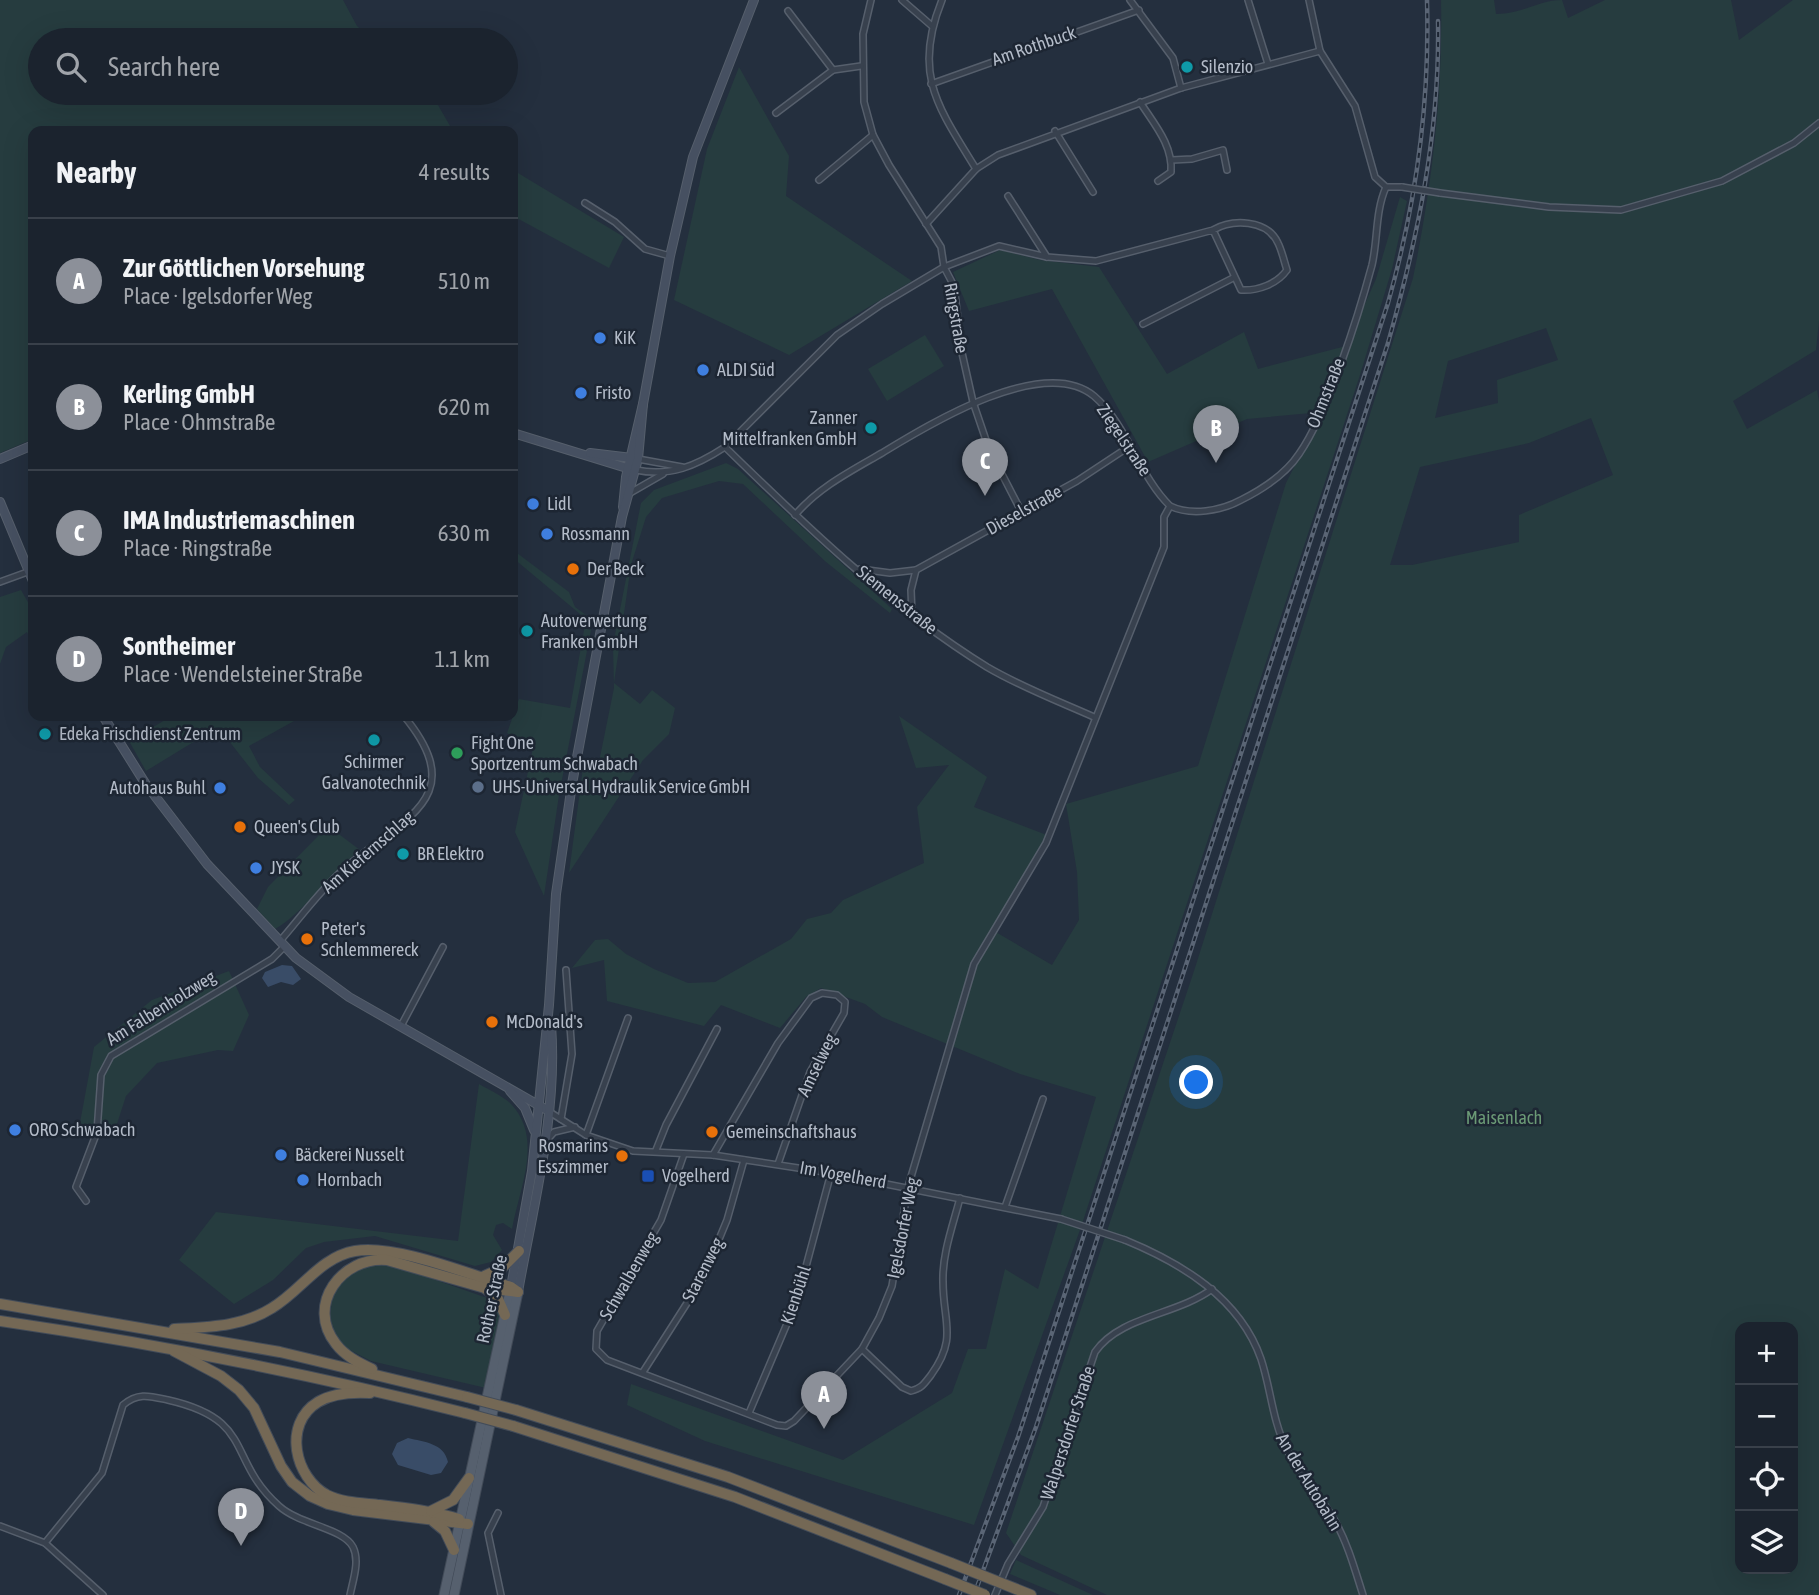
<!DOCTYPE html>
<html lang="en">
<head>
<meta charset="utf-8">
<style>
	body { margin:0; font-family:"Asap Condensed",sans-serif; background:#242b36; color:#f1f3f6 }
	.controls { position:absolute; right:21px; bottom:21px; display:grid; overflow:hidden; border-radius:14px; box-shadow:0 7px 28px #0002 }
	.controls button { width:63px; height:63px; display:grid; place-items:center; padding:0; border:0; border-bottom:2px solid #39404a; background:#1b232e; color:#f1f3f6; font:35px sans-serif }
	.you { position:absolute; left:1197px; top:1083px; width:24px; height:24px; margin:-18px; border:5px solid #fff; border-radius:50%; background:#1a73e8; box-shadow:0 0 0 10px #1a73e833 }
	.badge { display:grid; place-items:center; width:46px; height:46px; border-radius:50%; background:#8c9099; color:#fff; font-size:23px; font-weight:700 }
	.pin { position:absolute; translate:-50% -58px; filter:drop-shadow(0 2px 4px #0008) }
	.pin::after { content:''; position:absolute; top:37px; width:24px; height:21px; background:inherit; clip-path:polygon(0 0,100% 0,50% 100%) }
	.list { margin:0; padding:0; list-style:none }
	h2 { display:flex; justify-content:space-between; align-items:center; height:91px; margin:0; padding:0 28px; font-size:30px }
	h2 small { font-size:23px; font-weight:400; color:#a0a4aa }
	.list li { display:grid; grid-template-columns:46px 1fr auto; gap:21px; align-items:center; box-sizing:border-box; height:126px; padding:0 28px; border-top:2px solid #39404a }
	.list b { display:block; font-size:26px; white-space:nowrap }
	.list p { margin:0; font-size:23px; white-space:nowrap; color:#a0a4aa }
	.list em { font-size:23px; font-style:normal; color:#a0a4aa }
	.icon { flex:none; width:38px; height:38px; fill:none; stroke:currentColor; stroke-width:2; stroke-linecap:round; stroke-linejoin:round }
	.map { position:relative; flex:none; width:1819px; height:1595px; overflow:hidden }
	.search { position:absolute; background:#1b232e; box-shadow:0 7px 28px #0002; left:28px; top:28px; width:490px; height:77px; display:flex; align-items:center; gap:18px; box-sizing:border-box; padding:0 24px; border-radius:38px; color:#a0a4aa; font-size:26px }
	.panel { position:absolute; background:#1b232e; box-shadow:0 7px 28px #0002; left:28px; top:126px; width:490px; height:595px; border-radius:14px }
	.map>svg:first-child { display:block }
	.green { fill:#263c3f; fill-rule:evenodd }
	.water { fill:#394c67 }
	.lines { fill:none; stroke-linecap:round; stroke-linejoin:round }
	.street-casing { stroke:#565f6c; stroke-width:8 }
	.secondary-casing { stroke:#565f6c; stroke-width:10 }
	.primary-casing { stroke:#414a57; stroke-width:11 }
	.highway-casing { stroke:#434c59; stroke-width:12 }
	.street { stroke:#38414e; stroke-width:5 }
	.secondary { stroke:#465061; stroke-width:8 }
	.primary { stroke:#56606e; stroke-width:9 }
	.highway { stroke:#746855; stroke-width:10 }
	.rail-casing { stroke:#5a6575; stroke-width:4.5 }
	.rail { stroke:#1d2633; stroke-width:2; stroke-dasharray:5; stroke-linecap:butt }
	.street-bridge-casing { stroke:#565f6c; stroke-width:8; stroke-linecap:butt }
	.highway-bridge-casing { stroke:#434c59; stroke-width:12; stroke-linecap:butt }
	.street-bridge { stroke:#38414e; stroke-width:5 }
	.highway-bridge { stroke:#746855; stroke-width:10 }
	.culture-dot { fill:#0f9aa8; stroke:#1d2633; stroke-width:2.5 }
	.shop-dot { fill:#3f7fe0; stroke:#1d2633; stroke-width:2.5 }
	.food-dot { fill:#e8710a; stroke:#1d2633; stroke-width:2.5 }
	.leisure-dot { fill:#2e9e5b; stroke:#1d2633; stroke-width:2.5 }
	.service-dot { fill:#5c6f8a; stroke:#1d2633; stroke-width:2.5 }
	.transit-dot { fill:#1a4fb4; stroke:#1d2633; stroke-width:2.5 }
	.labels { text-anchor:middle; stroke-width:5; stroke-linejoin:round; paint-order:stroke }
	.street-label { font-size:18px; fill:#b4bcc9; stroke:#1d2633 }
	.poi-label { font-size:18px; fill:#b4bcc9; stroke:#1d2633; text-anchor:start }
	.park-label { font-size:18px; fill:#6b9a76; stroke:#1d2633 }
</style>
</head>
<body>
<div class="map">
<svg width="1819" height="1595" viewBox="0 0 1819 1595">
	<rect width="100%" height="100%" fill="#242f3e"/>
	<g class="green">
		<path d="M0,0H343L357,26L372,40H40V93H427L435,100L453,131H33V439L0,453Z"/>
		<path d="M1441,0H1494L1496,14C1523,14 1539,0 1562,0L1568,18L1605,0H1731L1739,40L1793,0H1819V321L1816,350L1733,401L1747,429L1817,390L1819,402V1595H1107L1021,1555L1006,1533L1194,971L1413,278C1432,185 1443,95 1441,0ZM1546,328L1558,360L1497,380L1498,403L1435,418L1448,361ZM1591,418L1613,475L1519,515V542L1412,565H1390L1420,467L1529,443ZM1740,1327H1793V1569H1740Z"/>
		<path d="M739,67L789,156L786,196L912,281L789,355L674,300L707,149Z"/>
		<path d="M513,170L624,237L609,268L513,216Z"/>
		<path d="M1400,197L1407,201L1392,269L1360,375L1081,1227L974,1525L705,1441L627,1405L631,1384L843,1460L952,1393L968,1349H986L1005,1269L1038,1289L1096,1097L1020,1074L882,1017L865,1004L821,988L806,997L780,1028L721,1005L704,1026L607,1001L604,960L572,968L595,940L608,939L626,954L654,969L688,983L715,982L791,939L807,919L831,913L843,900L924,863L917,807L949,765L916,768L899,716L987,777L974,807L1052,837L994,931L1052,965L1079,920L1077,872L1066,804L1198,766L1286,483L1322,412L1247,419L1148,462L1052,289L969,311L953,272L1000,250L1040,260L1099,267L1167,374L1244,332L1258,369L1346,346L1376,279Z"/>
		<path d="M925,335L944,366L887,401L868,369Z"/>
		<path d="M726,463L738,469L892,609L890,613L826,562L743,484L719,481L662,498L646,517L631,565L614,683L640,704L652,690L675,708L669,734L643,760L569,873L584,760L598,767L614,688L613,645L641,503L654,490Z"/>
		<path d="M513,550L569,592L575,607L593,620L559,795L544,896L515,832L533,748L507,733L519,699L570,708L586,619L513,558Z"/>
		<path d="M21,590L33,611V646L27,632L6,647L0,664V597Z"/>
		<path d="M172,716H303L249,746L260,767L295,800L289,805L258,778L218,727L146,771L129,741Z"/>
		<path d="M328,826L360,850C330,873 306,911 275,929L257,909L268,887Z"/>
		<path d="M229,971L249,1015L233,1051L218,1050L157,1063L126,1096L115,1130L79,1128L94,1047L152,1000Z"/>
		<path d="M479,1084C489,1090 503,1096 511,1104C544,1139 519,1189 512,1229L503,1223L496,1225L493,1235L502,1250L491,1262L475,1266L375,1236L324,1242L306,1248L273,1280L234,1304L179,1260L216,1212L458,1241Z"/>
		<path d="M369,1265H386L410,1271L490,1299L498,1309L500,1320L486,1388L371,1361L342,1346L329,1324L333,1291L351,1272Z"/>
		<path d="M1016,1560L1093,1595H1060L1010,1574Z"/>
	</g>
	<g class="water">
		<path d="M282,965L292,966L301,979L293,985L281,982L268,987L262,978L265,972Z"/>
		<path d="M408,1438C424,1442 444,1443 448,1462L441,1473L431,1475L398,1465L392,1454L397,1443Z"/>
	</g>
	<g class="lines">
		<g class="street-casing">
			<g id="street">
				<path d="M871,0L863,34L864,102L873,135L889,165L941,247L944,267L954,286L962,353L973,402L989,449L1021,511"/>
				<path d="M902,0L932,26"/>
				<path d="M942,0C912,74 938,107 976,169"/>
				<path d="M1130,0L1173,58L1181,88"/>
				<path d="M1248,0L1268,64"/>
				<path d="M1309,0L1320,51"/>
				<path d="M788,11L833,70"/>
				<path d="M931,84L1139,10"/>
				<path d="M1140,102C1154,124 1173,145 1171,172L1158,181"/>
				<path d="M776,113L833,70L861,66"/>
				<path d="M1055,131L1093,192"/>
				<path d="M1172,160L1192,159L1223,150L1227,170"/>
				<path d="M819,180L873,135"/>
				<path d="M1440,193L1549,207L1621,210L1722,181L1794,143L1819,123"/>
				<path d="M1008,196L1047,257"/>
				<path d="M585,203L615,222L645,249L670,256"/>
				<path d="M926,224L976,169L998,155L1181,88L1320,51L1355,106L1375,177L1386,187H1402"/>
				<path d="M1143,324L1233,278"/>
				<path d="M725,447C806,526 890,607 987,667C1021,687 1058,701 1094,717"/>
				<path d="M638,459L682,467"/>
				<path d="M636,470C670,477 696,466 725,447L837,335L882,304L944,267L999,246L1047,257L1096,261L1213,230C1232,219 1267,219 1278,243C1282,251 1284,261 1287,270C1277,284 1258,291 1241,290L1213,230"/>
				<path d="M630,493L663,474"/>
				<path d="M1170,506C1191,516 1221,511 1241,500C1263,489 1285,475 1299,454C1328,412 1358,317 1372,265C1378,239 1375,212 1386,187"/>
				<path d="M860,569L890,573L916,570"/>
				<path d="M0,582L33,570"/>
				<path d="M912,615L911,590L916,570L1077,481L1130,446"/>
				<path d="M280,941C301,917 320,890 344,869C402,818 472,799 404,716"/>
				<path d="M401,1026L443,947"/>
				<path d="M548,1111L586,1135L633,1151L713,1155L831,1173L1061,1219"/>
				<path d="M561,1119L572,1054L566,970"/>
				<path d="M586,1135L628,1018"/>
				<path d="M546,1141L554,1132L575,1127"/>
				<path d="M656,1150L666,1125L717,1029"/>
				<path d="M684,1154L661,1220L597,1331L596,1349L607,1360L777,1425L786,1426L794,1421L862,1349L879,1318L892,1286L908,1187L974,964L1046,843L1164,547V517L1170,506C1139,476 1127,424 1094,396C1043,354 928,425 882,453C851,471 819,487 795,515"/>
				<path d="M713,1155L778,1043L811,998L822,993L837,995L845,1002L844,1013L810,1072L778,1164"/>
				<path d="M86,1201L76,1187L97,1132L101,1075L111,1056L272,959L285,946"/>
				<path d="M1005,1207L1043,1099"/>
				<path d="M1125,1240C1181,1263 1240,1298 1261,1359C1271,1389 1272,1420 1287,1450C1300,1476 1321,1496 1335,1521C1348,1544 1355,1570 1363,1595"/>
				<path d="M862,1349L902,1387L911,1391C922,1388 924,1384 931,1375C958,1338 943,1322 943,1282C942,1254 953,1225 960,1198"/>
				<path d="M643,1372L703,1278L727,1220L744,1160"/>
				<path d="M749,1413L797,1300L831,1173"/>
				<path d="M498,1513L488,1533L501,1595"/>
				<path d="M0,1526L45,1543L103,1595"/>
				<path d="M45,1543L102,1473L123,1405C138,1392 150,1396 168,1400C256,1420 226,1459 279,1506C300,1525 343,1528 353,1547C360,1561 353,1580 350,1595"/>
				<path d="M995,1595L1008,1564L1043,1507L1095,1352C1120,1316 1177,1315 1212,1289"/>
			</g>
		</g>
		<g class="secondary-casing">
			<g id="secondary">
				<path d="M513,433L630,469"/>
				<path d="M590,453L632,458"/>
				<path d="M0,459L33,445"/>
				<path d="M0,502L33,581"/>
				<path d="M623,507L626,477L643,404L670,256L693,157L754,0"/>
				<path d="M103,716L145,783L207,864L296,958L349,997L547,1110"/>
				<path d="M510,1091L525,1108L534,1130"/>
				<path d="M511,1287L532,1171L549,1005L556,894L572,784L622,517L638,459L643,404"/>
				<path d="M518,1292C533,1206 558,1114 551,1025"/>
			</g>
		</g>
		<g class="primary-casing">
			<g id="primary">
				<path d="M444,1595L511,1287"/>
				<path d="M454,1595L518,1292"/>
			</g>
		</g>
		<g class="highway-casing">
			<g id="highway">
				<path d="M480,1278L502,1268L519,1251"/>
				<path d="M486,1289L498,1299L505,1315"/>
				<path d="M0,1304L280,1352L467,1397"/>
				<path d="M0,1321C157,1344 311,1374 465,1413"/>
				<path d="M174,1329C208,1327 242,1327 272,1308C301,1291 320,1257 355,1251C396,1244 470,1275 511,1287L518,1292"/>
				<path d="M174,1351L221,1376L239,1390L254,1408L281,1466L292,1482L310,1496L328,1504L353,1510L468,1524"/>
				<path d="M372,1369C359,1363 345,1356 336,1344C305,1305 342,1256 387,1260L485,1288L518,1292"/>
				<path d="M370,1393C352,1392 333,1393 318,1402C282,1424 295,1478 327,1495C343,1503 363,1503 380,1505C407,1508 432,1511 459,1519"/>
				<path d="M516,1410L728,1477L951,1563"/>
				<path d="M513,1426L735,1497L945,1579"/>
				<path d="M431,1511L453,1500L469,1478"/>
				<path d="M434,1522L445,1531L454,1550"/>
				<path d="M1016,1589L1031,1595"/>
			</g>
		</g>
		<use href="#street" class="street"/>
		<use href="#secondary" class="secondary"/>
		<use href="#primary" class="primary"/>
		<use href="#highway" class="highway"/>
		<g class="rail-casing">
			<g id="rail">
				<path d="M959,1595L1018,1437L1388,303C1416,204 1430,103 1427,0"/>
				<path d="M974,1595L1036,1427L1388,343C1418,237 1440,131 1438,21"/>
			</g>
		</g>
		<use href="#rail" class="rail"/>
		<g class="street-bridge-casing">
			<g id="street-bridge">
				<path d="M1402,187L1440,193"/>
				<path d="M1061,1219L1125,1240"/>
			</g>
		</g>
		<g class="highway-bridge-casing">
			<g id="highway-bridge">
				<path d="M467,1397L516,1410"/>
				<path d="M465,1413L513,1426"/>
				<path d="M951,1563L1016,1589"/>
				<path d="M945,1579L985,1595"/>
			</g>
		</g>
		<use href="#street-bridge" class="street-bridge"/>
		<use href="#highway-bridge" class="highway-bridge"/>
	</g>
	<g class="culture-dot">
		<circle cx="1187" cy="67" r="7"/>
		<circle cx="871" cy="428" r="7"/>
		<circle cx="527" cy="631" r="7"/>
		<circle cx="45" cy="734" r="7"/>
		<circle cx="374" cy="740" r="7"/>
		<circle cx="403" cy="854" r="7"/>
	</g>
	<g class="shop-dot">
		<circle cx="600" cy="338" r="7"/>
		<circle cx="703" cy="370" r="7"/>
		<circle cx="581" cy="393" r="7"/>
		<circle cx="533" cy="504" r="7"/>
		<circle cx="547" cy="534" r="7"/>
		<circle cx="220" cy="788" r="7"/>
		<circle cx="256" cy="868" r="7"/>
		<circle cx="15" cy="1130" r="7"/>
		<circle cx="281" cy="1155" r="7"/>
		<circle cx="303" cy="1180" r="7"/>
	</g>
	<g class="food-dot">
		<circle cx="573" cy="569" r="7"/>
		<circle cx="240" cy="827" r="7"/>
		<circle cx="307" cy="939" r="7"/>
		<circle cx="492" cy="1022" r="7"/>
		<circle cx="712" cy="1132" r="7"/>
		<circle cx="622" cy="1156" r="7"/>
	</g>
	<circle class="leisure-dot" cx="457" cy="753" r="7"/>
	<circle class="service-dot" cx="478" cy="787" r="7"/>
	<rect class="transit-dot" x="641" y="1169" width="14" height="14" rx="3.5"/>
	<g class="labels">
		<g class="street-label">
			<text transform="translate(1034 46) rotate(-19)" y="6">Am Rothbuck</text>
			<text transform="translate(956 318) rotate(80)" y="6">Ringstraße</text>
			<text transform="translate(1326 393) rotate(-68)" y="6">Ohmstraße</text>
			<text transform="translate(1124 440) rotate(56)" y="6">Ziegelstraße</text>
			<text transform="translate(1024 510) rotate(-29)" y="6">Dieselstraße</text>
			<text transform="translate(897 600) rotate(39)" y="6">Siemensstraße</text>
			<text transform="translate(368 852) rotate(-41)" y="6">Am Kiefernschlag</text>
			<text transform="translate(161 1008) rotate(-32)" y="6">Am Falbenholzweg</text>
			<text transform="translate(817 1065) rotate(-64)" y="6">Amselweg</text>
			<text transform="translate(843 1175) rotate(10)" y="6">Im Vogelherd</text>
			<text transform="translate(903 1228) rotate(-79)" y="6">Igelsdorfer Weg</text>
			<text transform="translate(703 1270) rotate(-63)" y="6">Starenweg</text>
			<text transform="translate(629 1276) rotate(-60)" y="6">Schwalbenweg</text>
			<text transform="translate(796 1295) rotate(-72)" y="6">Kienbühl</text>
			<text transform="translate(492 1299) rotate(-78)" y="6">Rother Straße</text>
			<text transform="translate(1068 1433) rotate(-72)" y="6">Walpersdorfer Straße</text>
			<text transform="translate(1309 1482) rotate(59)" y="6">An der Autobahn</text>
		</g>
		<g class="poi-label">
			<text x="1201" y="73">Silenzio</text>
			<text x="614" y="344">KiK</text>
			<text x="717" y="376">ALDI Süd</text>
			<text x="595" y="399">Fristo</text>
			<text x="857" y="424" text-anchor="end">Zanner<tspan x="857" dy="21">Mittelfranken GmbH</tspan></text>
			<text x="547" y="510">Lidl</text>
			<text x="561" y="540">Rossmann</text>
			<text x="587" y="575">Der Beck</text>
			<text x="541" y="627">Autoverwertung<tspan x="541" dy="21">Franken GmbH</tspan></text>
			<text x="59" y="740">Edeka Frischdienst Zentrum</text>
			<text x="471" y="749">Fight One<tspan x="471" dy="21">Sportzentrum Schwabach</tspan></text>
			<text x="374" y="768" text-anchor="middle">Schirmer<tspan x="374" dy="21">Galvanotechnik</tspan></text>
			<text x="492" y="793">UHS-Universal Hydraulik Service GmbH</text>
			<text x="206" y="794" text-anchor="end">Autohaus Buhl</text>
			<text x="254" y="833">Queen's Club</text>
			<text x="417" y="860">BR Elektro</text>
			<text x="270" y="874">JYSK</text>
			<text x="321" y="935">Peter's<tspan x="321" dy="21">Schlemmereck</tspan></text>
			<text x="506" y="1028">McDonald's</text>
			<text x="29" y="1136">ORO Schwabach</text>
			<text x="726" y="1138">Gemeinschaftshaus</text>
			<text x="608" y="1152" text-anchor="end">Rosmarins<tspan x="608" dy="21">Esszimmer</tspan></text>
			<text x="295" y="1161">Bäckerei Nusselt</text>
			<text x="662" y="1182">Vogelherd</text>
			<text x="317" y="1186">Hornbach</text>
		</g>
		<g class="park-label">
			<text x="1504" y="1124">Maisenlach</text>
		</g>
	</g>
</svg>
<div class="controls">
<button>+</button>
<button>−</button>
<button><svg class="icon" aria-label="locate" viewBox="0 0 24 24"><circle cx="12" cy="12" r="6"/><path d="M12 2v4M12 18v4M2 12h4M18 12h4"/></svg></button>
<button><svg class="icon" aria-label="layers" viewBox="0 0 24 24"><path d="M12 4l9 5-9 5-9-5zM3 14l9 5 9-5"/></svg></button>
</div>
<div class="you"></div>
<div class="pin badge" style="left:824px;top:1429px">A</div>
<div class="pin badge" style="left:1216px;top:463px">B</div>
<div class="pin badge" style="left:985px;top:496px">C</div>
<div class="pin badge" style="left:241px;top:1546px">D</div>
<div class="search"><svg class="icon" aria-label="search" viewBox="0 0 24 24"><circle cx="10" cy="10" r="6"/><path d="M15 15l6 6"/></svg>Search here</div>
<section class="panel">
<h2>Nearby<small>4 results</small></h2>
<ul class="list">
<li><span class="badge">A</span><div><b>Zur Göttlichen Vorsehung</b><p>Place · Igelsdorfer Weg</p></div><em>510 m</em></li>
<li><span class="badge">B</span><div><b>Kerling GmbH</b><p>Place · Ohmstraße</p></div><em>620 m</em></li>
<li><span class="badge">C</span><div><b>IMA Industriemaschinen</b><p>Place · Ringstraße</p></div><em>630 m</em></li>
<li><span class="badge">D</span><div><b>Sontheimer</b><p>Place · Wendelsteiner Straße</p></div><em>1.1 km</em></li>
</ul>
</section>
</div>
</body>
</html>
